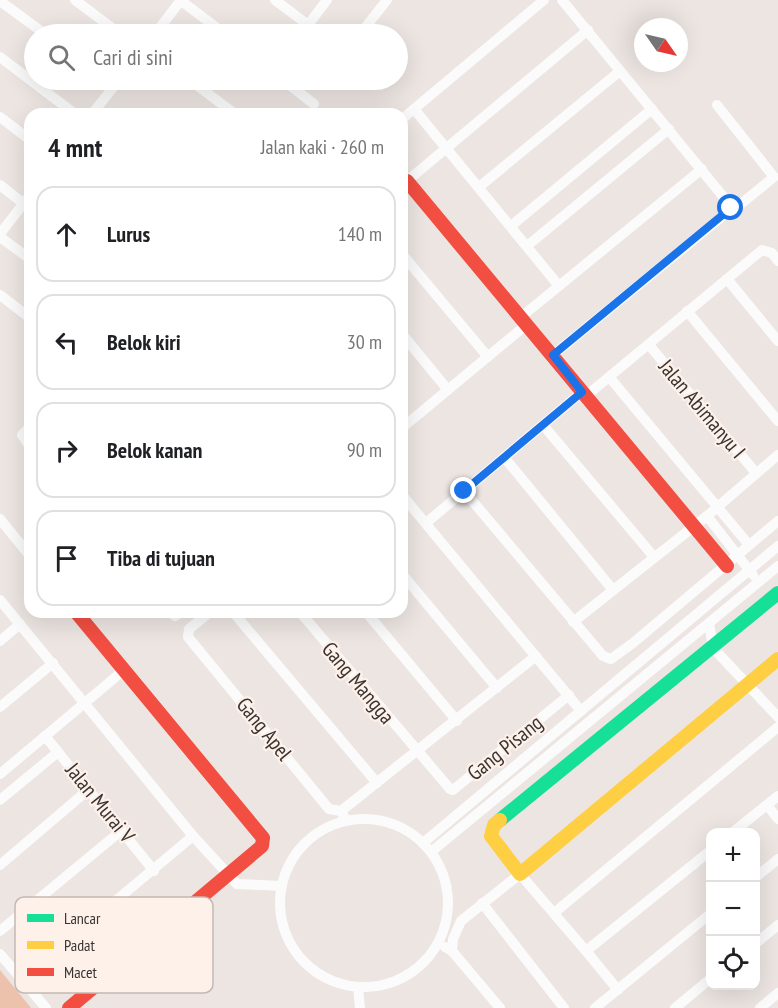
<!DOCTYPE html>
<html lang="id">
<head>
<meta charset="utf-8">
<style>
	body { margin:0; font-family:"PT Sans Narrow",sans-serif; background:#f6f6f6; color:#202124 }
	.controls { position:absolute; right:18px; bottom:18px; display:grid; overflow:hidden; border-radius:12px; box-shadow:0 6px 24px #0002 }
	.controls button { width:54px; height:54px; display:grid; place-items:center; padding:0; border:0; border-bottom:2px solid #e0e0e0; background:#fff; color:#202124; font:30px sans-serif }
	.compass { position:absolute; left:634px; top:18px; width:54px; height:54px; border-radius:50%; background:#fff; box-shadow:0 6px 24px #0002; rotate:124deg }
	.stop { position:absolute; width:18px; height:18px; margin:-14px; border:4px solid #1a73e8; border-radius:50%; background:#fff }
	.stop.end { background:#1a73e8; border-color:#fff; box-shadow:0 2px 6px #0008 }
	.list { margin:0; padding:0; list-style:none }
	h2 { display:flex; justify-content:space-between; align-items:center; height:78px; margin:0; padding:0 24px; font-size:26px }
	h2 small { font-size:20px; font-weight:400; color:#757577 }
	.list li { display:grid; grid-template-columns:39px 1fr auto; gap:18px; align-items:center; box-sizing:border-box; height:96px; margin:0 12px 12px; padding:0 12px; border:2px solid #e0e0e0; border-radius:18px }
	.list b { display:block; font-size:22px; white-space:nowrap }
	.list em { font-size:20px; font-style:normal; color:#757577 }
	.icon { flex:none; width:33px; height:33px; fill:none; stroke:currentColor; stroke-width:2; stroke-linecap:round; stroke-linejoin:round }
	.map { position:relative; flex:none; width:778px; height:1008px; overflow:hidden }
	.search { position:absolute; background:#fff; box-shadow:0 6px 24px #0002; left:24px; top:24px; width:384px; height:66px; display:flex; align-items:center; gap:15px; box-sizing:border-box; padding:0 21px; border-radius:33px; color:#757577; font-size:22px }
	.panel { position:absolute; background:#fff; box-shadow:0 6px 24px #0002; left:24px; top:108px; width:384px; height:510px; border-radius:18px }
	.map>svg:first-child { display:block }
	.forest { fill:#edc2ac }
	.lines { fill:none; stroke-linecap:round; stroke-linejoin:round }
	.street { stroke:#fcfbfb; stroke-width:10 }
	.fast { stroke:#16e098; stroke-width:14 }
	.slow { stroke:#ffcf43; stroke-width:14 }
	.jam { stroke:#f24e42; stroke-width:14 }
	.route { stroke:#1a73e8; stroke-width:8 }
	.labels { text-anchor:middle; stroke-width:4.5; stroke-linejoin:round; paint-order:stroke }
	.street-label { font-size:21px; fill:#393431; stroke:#fef1ea }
	.key { fill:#fef1ea; stroke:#c3b8b2; stroke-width:1.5 }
	.key-label { font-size:16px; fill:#393431 }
</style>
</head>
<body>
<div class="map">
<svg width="778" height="1008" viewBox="0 0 778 1008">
	<rect width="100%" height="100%" fill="#ece5e2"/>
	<path class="forest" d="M0,970L31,1008H0Z"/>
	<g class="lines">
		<g class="street">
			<path d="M75,0L120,34"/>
			<path d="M180,0L225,34"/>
			<path d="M275,0L320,34"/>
			<path d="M544,0L414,109L559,286"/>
			<path d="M562,0L731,206"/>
			<path d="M0,1L45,34"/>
			<path d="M308,25L327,0"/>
			<path d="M155,34L181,0"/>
			<path d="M360,34L387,0"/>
			<path d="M0,57L75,114"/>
			<path d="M190,80L235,114"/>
			<path d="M283,80L314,104"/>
			<path d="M717,105L774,177L736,208L731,206"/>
			<path d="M92,114L119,80"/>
			<path d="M0,117L30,140"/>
			<path d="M402,119L414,109"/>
			<path d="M407,181L588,30"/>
			<path d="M0,185L24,204"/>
			<path d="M479,187L620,71"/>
			<path d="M511,226L652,109"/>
			<path d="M0,234L30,195"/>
			<path d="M0,237L30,259"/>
			<path d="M527,246L669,129"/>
			<path d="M402,254L488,357"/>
			<path d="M727,279L778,341"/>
			<path d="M0,295L30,318"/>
			<path d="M687,311L778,421"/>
			<path d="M521,317L702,169"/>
			<path d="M402,334L448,390"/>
			<path d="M649,345L756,473"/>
			<path d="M553,355L729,211L731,206"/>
			<path d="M610,378L749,545"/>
			<path d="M586,396L762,250L772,253L778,261"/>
			<path d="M543,425L654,557"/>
			<path d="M30,427L22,435L30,447"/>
			<path d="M402,428L526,325"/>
			<path d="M504,457L613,590"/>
			<path d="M464,491L603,656L611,659L633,643L778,521"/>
			<path d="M402,495L581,711"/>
			<path d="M707,516L753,575"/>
			<path d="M0,519L30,556"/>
			<path d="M426,523L582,392"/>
			<path d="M402,574L497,688"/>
			<path d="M0,600L193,836L237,884L282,886"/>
			<path d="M170,612L175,616L181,612"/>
			<path d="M210,612L189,629L188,637L329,809L341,811L346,821"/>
			<path d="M233,612L377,783"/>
			<path d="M300,612L450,789L453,790L569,695"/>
			<path d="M366,612L457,721"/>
			<path d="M573,622L707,516L778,455"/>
			<path d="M709,623L713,648L778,717"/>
			<path d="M0,641L20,624"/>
			<path d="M0,707L53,663"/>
			<path d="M45,736L154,871"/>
			<path d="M0,774L124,670"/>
			<path d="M0,800L58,752"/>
			<path d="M767,805L778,819"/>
			<path d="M341,811L536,656"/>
			<circle cx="364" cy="903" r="84"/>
			<path d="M733,832L778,796"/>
			<path d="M423,843L778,546"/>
			<path d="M431,852L778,566"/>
			<path d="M0,865L88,790"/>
			<path d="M756,877L778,859"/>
			<path d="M482,903L564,1008"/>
			<path d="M554,913L778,727"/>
			<path d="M0,931L122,830"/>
			<path d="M756,943L778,925"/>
			<path d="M445,947L452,951L500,1008"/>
			<path d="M452,951L453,939L461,921L520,874L586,951"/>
			<path d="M0,954L46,1008"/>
			<path d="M21,980L193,836"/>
			<path d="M358,987L360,1008"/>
			<path d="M618,990L586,951L710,851"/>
			<path d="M595,1008L710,914"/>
			<path d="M675,1008L710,979"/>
			<path d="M760,1008L778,993"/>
		</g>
		<path class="fast" d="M500,820L778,593"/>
		<path class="slow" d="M500,820L494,825L491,836L520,874L778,659"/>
		<g class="jam">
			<path d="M402,185L407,181L727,566"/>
			<path d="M69,1008L262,846L263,838L76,612"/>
		</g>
	</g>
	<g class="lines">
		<path class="route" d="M464,491L582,392L553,355L731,208"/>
	</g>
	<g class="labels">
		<g class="street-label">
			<text transform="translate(702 409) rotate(50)" y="7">Jalan Abimanyu I</text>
			<text transform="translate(358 683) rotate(50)" y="7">Gang Mangga</text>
			<text transform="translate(264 729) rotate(51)" y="7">Gang Apel</text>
			<text transform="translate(505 748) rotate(-39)" y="7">Gang Pisang</text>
			<text transform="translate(100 803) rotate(51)" y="7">Jalan Murai V</text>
		</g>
	</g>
	<rect x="15" y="897" width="198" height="96" rx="9" class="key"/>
	<rect x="27" y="914" width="27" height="8" fill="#16e098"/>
	<rect x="27" y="941" width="27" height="8" fill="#ffcf43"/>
	<rect x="27" y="968" width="27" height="8" fill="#f24e42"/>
	<g class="key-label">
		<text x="64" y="924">Lancar</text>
		<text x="64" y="951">Padat</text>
		<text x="64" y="978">Macet</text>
	</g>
</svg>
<div class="controls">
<button>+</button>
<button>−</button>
<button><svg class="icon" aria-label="locate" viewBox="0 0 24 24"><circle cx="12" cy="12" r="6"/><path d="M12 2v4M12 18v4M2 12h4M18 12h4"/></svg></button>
</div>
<svg class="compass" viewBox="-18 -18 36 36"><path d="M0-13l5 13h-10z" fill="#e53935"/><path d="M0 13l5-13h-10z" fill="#757577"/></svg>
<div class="stop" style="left:731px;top:208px"></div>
<div class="stop end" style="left:464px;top:491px"></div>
<div class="search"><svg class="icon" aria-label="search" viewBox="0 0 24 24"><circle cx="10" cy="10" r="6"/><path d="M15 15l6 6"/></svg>Cari di sini</div>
<section class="panel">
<h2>4 mnt<small>Jalan kaki · 260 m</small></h2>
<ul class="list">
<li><svg class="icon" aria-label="ahead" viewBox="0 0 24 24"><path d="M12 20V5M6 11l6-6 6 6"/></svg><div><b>Lurus</b></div><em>140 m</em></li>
<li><svg class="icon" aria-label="left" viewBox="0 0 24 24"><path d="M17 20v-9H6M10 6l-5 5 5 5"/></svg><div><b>Belok kiri</b></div><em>30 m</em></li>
<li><svg class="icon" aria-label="right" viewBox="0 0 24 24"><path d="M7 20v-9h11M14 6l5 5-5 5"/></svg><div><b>Belok kanan</b></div><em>90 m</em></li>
<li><svg class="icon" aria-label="arrive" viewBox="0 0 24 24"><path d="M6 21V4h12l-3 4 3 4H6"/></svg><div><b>Tiba di tujuan</b></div></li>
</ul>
</section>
</div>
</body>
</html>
